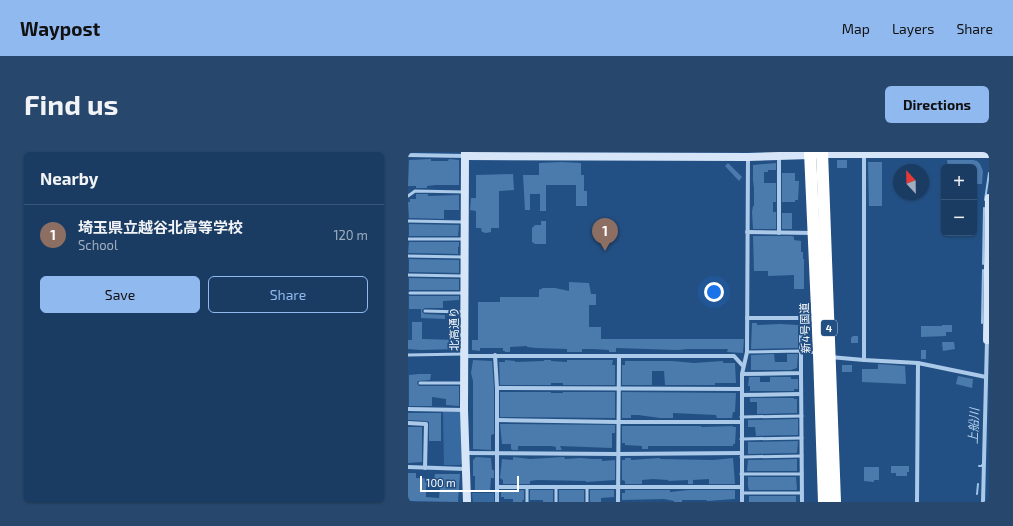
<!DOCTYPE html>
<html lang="en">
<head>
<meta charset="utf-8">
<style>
	body { margin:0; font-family:"Exo 2","Noto Sans JP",sans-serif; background:#27476c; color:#f1f3f6 }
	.controls { position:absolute; right:12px; top:12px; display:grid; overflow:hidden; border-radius:6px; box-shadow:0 1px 3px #0004 }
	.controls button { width:36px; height:36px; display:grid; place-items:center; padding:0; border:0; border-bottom:1px solid #385678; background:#1a3c63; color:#f1f3f6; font:20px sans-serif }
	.compass { position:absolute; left:485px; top:12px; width:36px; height:36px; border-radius:50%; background:#1a3c63; box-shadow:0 1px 3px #0004; rotate:338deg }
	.scale { position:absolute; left:12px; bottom:10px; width:99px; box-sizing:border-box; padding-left:4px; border:2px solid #fff; border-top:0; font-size:11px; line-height:14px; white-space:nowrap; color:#fff; -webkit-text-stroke:3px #235084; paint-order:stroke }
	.you { position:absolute; left:306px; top:140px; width:14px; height:14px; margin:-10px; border:3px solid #fff; border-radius:50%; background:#1a73e8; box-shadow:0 0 0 6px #1a73e833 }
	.badge { display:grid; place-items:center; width:26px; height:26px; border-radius:50%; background:#90b9f0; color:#fff; font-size:13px; font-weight:700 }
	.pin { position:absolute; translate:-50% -33px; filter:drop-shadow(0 1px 2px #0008) }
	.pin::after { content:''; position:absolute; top:21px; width:14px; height:12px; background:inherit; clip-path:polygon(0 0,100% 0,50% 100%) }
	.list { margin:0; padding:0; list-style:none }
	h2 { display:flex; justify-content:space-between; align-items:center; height:52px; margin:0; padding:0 16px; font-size:17px }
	h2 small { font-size:13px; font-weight:400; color:#9fadbe }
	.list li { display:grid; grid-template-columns:26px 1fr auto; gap:12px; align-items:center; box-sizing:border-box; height:60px; padding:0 16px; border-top:1px solid #385678 }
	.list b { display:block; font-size:15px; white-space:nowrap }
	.list p { margin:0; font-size:13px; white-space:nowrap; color:#9fadbe }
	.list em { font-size:13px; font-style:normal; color:#9fadbe }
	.actions { display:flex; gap:8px; padding:12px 16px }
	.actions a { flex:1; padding:9px 0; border:1px solid #90b9f0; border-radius:6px; text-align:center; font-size:14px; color:#90b9f0 }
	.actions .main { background:#90b9f0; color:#111 }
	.map { position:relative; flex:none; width:581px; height:350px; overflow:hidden; border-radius:6px }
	header { display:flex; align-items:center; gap:24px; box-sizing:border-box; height:56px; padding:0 20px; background:#90b9f0; color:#111 }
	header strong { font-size:19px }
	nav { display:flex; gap:22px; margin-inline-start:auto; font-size:14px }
	.intro { display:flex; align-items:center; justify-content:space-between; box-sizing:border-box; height:96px; padding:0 24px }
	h1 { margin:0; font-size:28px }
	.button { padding:10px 18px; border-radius:6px; background:#90b9f0; color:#111; font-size:14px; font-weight:700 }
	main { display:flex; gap:24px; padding:0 24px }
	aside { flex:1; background:#1a3c63; border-radius:6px; box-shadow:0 1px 3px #0004 }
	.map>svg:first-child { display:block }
	.green { fill:#376aa1 }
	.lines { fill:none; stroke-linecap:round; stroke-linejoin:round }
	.stream { stroke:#9fc4e9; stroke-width:2 }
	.building { fill:#4b7aac; fill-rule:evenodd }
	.lane { stroke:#abc9e8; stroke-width:3 }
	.street { stroke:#abc9e8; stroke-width:4 }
	.secondary { stroke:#d6e5f7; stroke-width:8 }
	.highway { stroke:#fff; stroke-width:12 }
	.labels { text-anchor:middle; stroke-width:3.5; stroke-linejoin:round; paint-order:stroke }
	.shield { fill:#235084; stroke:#bdcada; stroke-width:1 }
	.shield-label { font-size:10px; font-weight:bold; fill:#fff }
	.street-label { font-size:11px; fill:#fff; stroke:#235084 }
	.water-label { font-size:12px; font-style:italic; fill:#b7d3f0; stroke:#235084 }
</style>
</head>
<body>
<header>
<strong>Waypost</strong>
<nav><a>Map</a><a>Layers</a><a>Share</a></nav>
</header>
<div class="intro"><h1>Find us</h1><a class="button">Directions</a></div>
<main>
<aside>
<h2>Nearby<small></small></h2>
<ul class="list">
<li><span class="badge" style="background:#8d6e63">1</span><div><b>埼玉県立越谷北高等学校</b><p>School</p></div><em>120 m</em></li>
</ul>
<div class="actions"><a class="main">Save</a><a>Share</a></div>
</aside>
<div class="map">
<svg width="581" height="350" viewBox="0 0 581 350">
	<rect width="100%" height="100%" fill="#235084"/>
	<g class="green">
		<path d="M35,260H53L54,311L52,313H36Z"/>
		<path d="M64,341H86V350H65Z"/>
	</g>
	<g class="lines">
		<g class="stream">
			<path d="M577,48L581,21"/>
			<path d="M575,112L576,56"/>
			<path d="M574,171L575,118"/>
			<path d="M571,314H574V313"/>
			<path d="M569,342L570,332"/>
		</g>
	</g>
	<g class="building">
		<path d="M23,7V9H40L41,7L51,8V33H28L19,34V36H8V34H0L1,8Z"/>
		<rect x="429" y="8" width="10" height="8"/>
		<path d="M539,8H565L569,9L572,12L575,19L574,32H566V15H540Z"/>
		<path d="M154,10L173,11V23H176V39H179V54H168V33H138V59H132V42H122V58H117L115,23H131V11Z"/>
		<path d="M460,10H474V54H461Z"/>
		<path d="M320,11L334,25L331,29L317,14Z"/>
		<path d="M368,11V18H360V20H356V31H368V50H365V60H368V77H345L344,60L345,54H346V36L345,28V13Z"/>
		<path d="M374,21H387V29H391L390,48H387V50H374Z"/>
		<path d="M105,22L106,38L91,39V76H83V80L78,81L74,80L73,76H68V59L62,58L63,46H68V23Z"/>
		<path d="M8,42H20V44L51,43V58H36V67L1,66L0,50H2V47H8Z"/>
		<rect x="374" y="61" width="10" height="16"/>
		<path d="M133,69H138V92H127L124,90V76L127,73H133Z"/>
		<path d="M1,72L51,73L50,84H1Z"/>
		<path d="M345,84H384L386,85V88L393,89V100H395V107H396V137H386V123L360,124V119H346Z"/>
		<path d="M1,90H51V95H50V102L0,101Z"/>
		<path d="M1,107L51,108V121L1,120Z"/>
		<path d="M1,126L51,127V138H1Z"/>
		<path d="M161,130L181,131L183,142H188V153H181V175H193V187H336L335,201L319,200L320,197H279L270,198L208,196V200H201V198L186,197H174V200H159V197L128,196L119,195V194L102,195V200H97V199H95V196H72V199L64,198V188H70V150H92V145H131V138L135,136H147L161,139Z"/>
		<path d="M1,144H51V148L35,149V156H17L14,158V160L17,162L37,163V167L13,166V157H1Z"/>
		<path d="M4,170H14V187L51,188L50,197L12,198L0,197V188H4Z"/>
		<path d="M344,171H349V173L372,172L390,173V196L343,197Z"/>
		<path d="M534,173H544V180H538V184L513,185V174H534Z"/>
		<path d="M445,184H450V191H443V186Z"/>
		<path d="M534,190H546L547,197L535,199Z"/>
		<rect x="513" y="198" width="5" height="9"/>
		<path d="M366,202L367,210H379V202H390L389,216L383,218H343V203Z"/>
		<path d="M65,208L84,209L86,236V282L83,283V298L65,297V229L63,221Z"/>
		<path d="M97,208L107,209V210L136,209V208H143V209L159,210V208H205L204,213H207V233H155V231H143V233H92L91,210H97Z"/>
		<path d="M217,209H264L286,211L315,209V211H327L328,231H307V233H257L256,219H244V233H214V213H217Z"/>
		<path d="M470,212L497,214L498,232L454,230V217H470Z"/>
		<rect x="434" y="213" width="10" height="7"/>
		<path d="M11,222H23L22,228L10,229L9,231L11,234H51V254L38,253V247L24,245V254H1V223Z"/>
		<path d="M550,224L565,227L564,236L548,232Z"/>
		<path d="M341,225H352V230H362V225H383V227H390V237H386V239H342V234H340Z"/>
		<path d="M92,240H143V241H155V240H207V266L92,265Z"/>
		<path d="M214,240L328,241L327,260H325L324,266H309L308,263L265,261V266H252L230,263H223V266H214Z"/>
		<path d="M342,246H386V247H389V261L349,262V250H342Z"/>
		<path d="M0,261H33V289H21V270L18,269L0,268Z"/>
		<path d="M390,267V283L348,284L347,275H340V268Z"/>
		<path d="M92,272L207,273V281H204V296L152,294L154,298H148V295L144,294H110V298H105L103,297V292H94Z"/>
		<path d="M214,274H293V275L325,274V275H328L327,292H325V294H240V297H234V294L217,293V291H214Z"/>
		<path d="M0,275H14V310L0,311Z"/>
		<path d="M390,289L389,301L340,302V290Z"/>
		<path d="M68,305L83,306L84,318H86V326H83L82,339L67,340V324H65V308Z"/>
		<path d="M105,305L122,307L156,305L157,307L173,306L184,307H194V309L207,308V328L178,330V329L129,328L122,329V332H95V328L92,326L94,307L105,308Z"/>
		<path d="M217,306H223V308L252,306V307L305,308L325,306L327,332H301V327L285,328V332H280V328L260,329V328L245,327L234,328V332H217V329L214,328V308H217Z"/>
		<path d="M389,307V319H339L340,308Z"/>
		<path d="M483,314H501V320H499V324H488V321H483Z"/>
		<path d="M456,315H471V328H466V330L456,329Z"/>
		<path d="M0,321H8V326L26,327L27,322H52L50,350L0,349ZM18,334H32L31,346L18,345Z"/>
		<path d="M340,325H388L389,337L388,338H341L340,334Z"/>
		<path d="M116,338V348H114L115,350H105V347H96V345H93V339Z"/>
		<path d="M122,338H145V350H135V348H122Z"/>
		<rect x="151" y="338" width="25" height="12"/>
		<path d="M182,338H206V345L193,346V350H182Z"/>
		<path d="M217,338H262V340L280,338H327V347L299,349V348H274V350H266V349L256,347L214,348V341H217Z"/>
		<rect x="341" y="344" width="47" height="6"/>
	</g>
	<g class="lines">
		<g class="lane">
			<path d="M0,44L7,39L57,40"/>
			<path d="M1,69L55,70"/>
			<path d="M1,87H55"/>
			<path d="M0,104L56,105"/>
			<path d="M0,123L56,124"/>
			<path d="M2,141H56"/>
			<path d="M17,159L55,160"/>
			<path d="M339,200L393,199L409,201"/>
			<path d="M0,203L56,202"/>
			<path d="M12,231H55"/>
			<path d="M333,265L394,264"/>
			<path d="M333,287L394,286"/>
			<path d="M333,305L394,304"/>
			<path d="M333,322H394"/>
			<path d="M119,335V350"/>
			<path d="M148,335V350"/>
			<path d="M334,341H394"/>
			<path d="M179,350V335"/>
		</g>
		<g class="street">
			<path d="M0,3L57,4"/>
			<path d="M339,80L405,81"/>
			<path d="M371,81V4"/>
			<path d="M87,203L89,236V350"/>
			<path d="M57,204H326L335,214"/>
			<path d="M422,205L456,208L510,211L578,225"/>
			<path d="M456,208V1"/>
			<path d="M393,221L394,350"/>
			<path d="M334,222L393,221V166H339"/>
			<path d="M89,236L334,237"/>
			<path d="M334,243L393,242"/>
			<path d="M0,257L56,258"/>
			<path d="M90,268L210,270H333"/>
			<path d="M0,271L18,272L17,316"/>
			<path d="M58,301L210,302L333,301"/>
			<path d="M0,315L58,317"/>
			<path d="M89,335H333"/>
			<path d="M210,350L211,204"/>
			<path d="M334,350V222L339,200L340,5"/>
			<path d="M509,350L510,211"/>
			<path d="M575,350L579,188H581"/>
		</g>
		<g class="secondary">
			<path d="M57,0L56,258L59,350"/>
			<path d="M57,4L340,5L402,3L421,2H581"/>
			<path d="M579,188L581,46"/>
		</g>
		<g class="highway">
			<path d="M402,0L411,202L416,350"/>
			<path d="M414,0L427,350"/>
		</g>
	</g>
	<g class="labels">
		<rect class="shield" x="413" y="168" width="16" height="16" rx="3"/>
		<g class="shield-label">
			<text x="421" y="180">4</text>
		</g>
		<g class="street-label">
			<text transform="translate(397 176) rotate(-92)" y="4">新4号国道</text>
			<text transform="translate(46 177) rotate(-90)" y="4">北高通り</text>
		</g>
		<g class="water-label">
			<text transform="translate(566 274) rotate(-88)" y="4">上船川</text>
		</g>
	</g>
</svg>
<div class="controls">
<button>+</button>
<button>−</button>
</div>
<svg class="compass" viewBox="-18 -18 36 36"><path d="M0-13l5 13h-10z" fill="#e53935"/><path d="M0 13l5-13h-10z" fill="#9fadbe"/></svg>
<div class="scale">100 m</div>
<div class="you"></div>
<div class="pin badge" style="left:197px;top:99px;background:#8d6e63">1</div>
</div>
</main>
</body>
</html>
